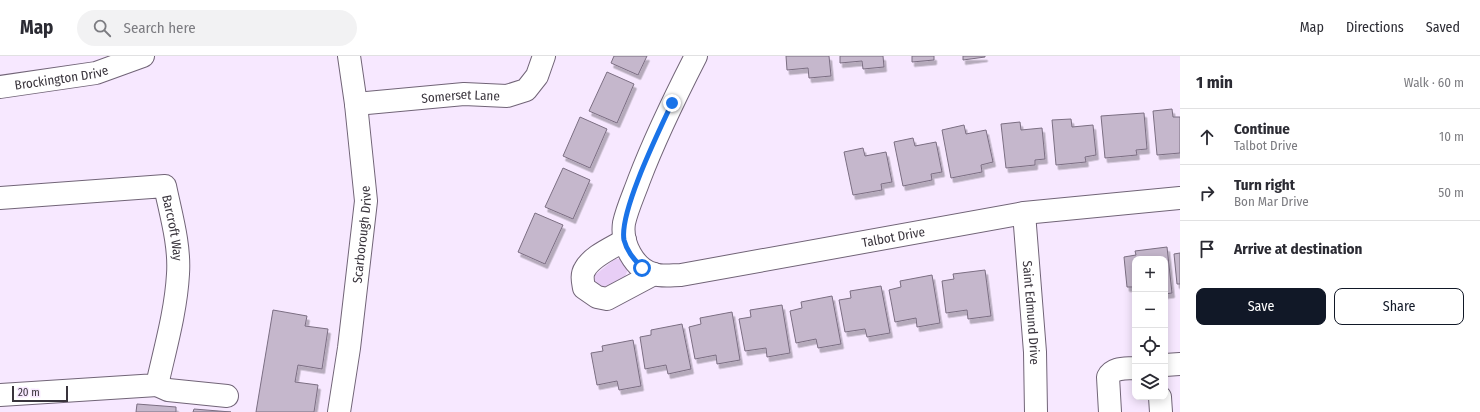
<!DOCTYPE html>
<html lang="en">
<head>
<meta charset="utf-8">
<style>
	body { margin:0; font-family:"Fira Sans Condensed",sans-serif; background:#f2f2f3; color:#2b2b33 }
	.controls { position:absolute; right:12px; bottom:12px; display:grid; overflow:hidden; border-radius:8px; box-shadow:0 2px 10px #0003 }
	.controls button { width:36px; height:36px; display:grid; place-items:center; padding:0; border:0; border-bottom:1px solid #e1e1e2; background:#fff; color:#2b2b33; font:20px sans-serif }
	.scale { position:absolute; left:12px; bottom:10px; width:56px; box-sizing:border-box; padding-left:4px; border:2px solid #39343c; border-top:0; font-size:11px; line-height:14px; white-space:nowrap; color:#39343c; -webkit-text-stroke:3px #f7e8ff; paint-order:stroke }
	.stop { position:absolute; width:12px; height:12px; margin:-9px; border:3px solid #1a73e8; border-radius:50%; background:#fff }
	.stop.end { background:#1a73e8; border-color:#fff; box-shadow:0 1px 4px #0008 }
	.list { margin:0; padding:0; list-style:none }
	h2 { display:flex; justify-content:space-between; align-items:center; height:52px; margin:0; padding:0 16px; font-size:17px }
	h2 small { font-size:13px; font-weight:400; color:#7c7c81 }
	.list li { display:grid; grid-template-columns:26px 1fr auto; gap:12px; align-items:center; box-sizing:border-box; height:56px; padding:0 16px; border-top:1px solid #e1e1e2 }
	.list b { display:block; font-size:15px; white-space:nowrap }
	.list p { margin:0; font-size:13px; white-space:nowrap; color:#7c7c81 }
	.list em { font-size:13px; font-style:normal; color:#7c7c81 }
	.actions { display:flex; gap:8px; padding:12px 16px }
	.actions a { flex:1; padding:9px 0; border:1px solid #111827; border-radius:8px; text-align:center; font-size:14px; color:#111827 }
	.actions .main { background:#111827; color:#fff }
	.icon { flex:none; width:22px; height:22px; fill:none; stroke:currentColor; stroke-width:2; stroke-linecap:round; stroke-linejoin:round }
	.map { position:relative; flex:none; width:1180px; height:356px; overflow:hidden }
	header { display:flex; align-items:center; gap:24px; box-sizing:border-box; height:56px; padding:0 20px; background:#fff; border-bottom:1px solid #e1e1e2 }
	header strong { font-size:19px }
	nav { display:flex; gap:22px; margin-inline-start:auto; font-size:14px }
	.search { width:280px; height:36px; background:#f2f2f3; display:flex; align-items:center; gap:10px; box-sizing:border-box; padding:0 14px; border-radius:22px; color:#7c7c81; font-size:15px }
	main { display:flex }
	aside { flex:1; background:#fff }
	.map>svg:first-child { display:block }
	.green { fill:#e8cef6 }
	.building { fill:#c5b7cc; stroke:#7b6e82; filter:url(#shadow) }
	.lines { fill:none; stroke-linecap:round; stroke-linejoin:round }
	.minor-casing { stroke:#716477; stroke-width:24 }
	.minor { stroke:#fff; stroke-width:22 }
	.route { stroke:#1a73e8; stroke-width:5 }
	.labels { text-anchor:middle; stroke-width:4; stroke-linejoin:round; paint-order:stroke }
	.street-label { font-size:13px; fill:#39343c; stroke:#f7e8ff }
</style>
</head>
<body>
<header>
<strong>Map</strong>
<div class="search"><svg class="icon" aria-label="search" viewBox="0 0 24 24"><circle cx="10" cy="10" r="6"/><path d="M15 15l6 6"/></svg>Search here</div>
<nav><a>Map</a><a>Directions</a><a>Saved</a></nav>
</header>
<main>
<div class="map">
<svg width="1180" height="356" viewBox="0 0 1180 356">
	<defs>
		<filter id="shadow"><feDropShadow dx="2.5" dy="4.5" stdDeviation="0" flood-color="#0004"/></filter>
	</defs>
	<rect width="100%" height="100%" fill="#f7e8ff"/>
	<path class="green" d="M615,203H622L628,213L625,221L607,234L594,227L595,219Z"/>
	<g class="building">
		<path d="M614,0H647L638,19L611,7Z"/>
		<path d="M786,0H829L831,20L809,22L808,12L787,14Z"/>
		<path d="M840,0H883L884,11L863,13L862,5L840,7Z"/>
		<path d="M912,0H934V4L912,6Z"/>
		<path d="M963,0H985V1L963,4Z"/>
		<path d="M607,16L634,28L617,67L589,55Z"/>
		<path d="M1172,53L1173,61H1180V97L1157,99L1153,55Z"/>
		<path d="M1144,57L1147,93L1136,94L1137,99L1105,102L1101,60Z"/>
		<path d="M580,61L607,73L590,112L563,100Z"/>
		<path d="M1071,63L1072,71L1093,69L1096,99L1085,101L1086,106L1056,109L1052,64Z"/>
		<path d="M1020,66L1021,74L1042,72L1045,103L1035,104V109L1006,112L1001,68Z"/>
		<path d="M964,69L966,78L986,74L993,106L981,109L982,116L951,122L942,74Z"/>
		<path d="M913,82L915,90L936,86L942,116L931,118L932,124L903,130L894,86Z"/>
		<path d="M863,92L865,100L886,96L892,126L881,128L882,134L853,139L844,96Z"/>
		<path d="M563,112L590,124L573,163L545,151Z"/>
		<path d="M535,157L563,169L545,208L518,196Z"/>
		<path d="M1167,191L1172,237L1165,238V203H1135V231H1127L1124,201L1136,199L1135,195Z"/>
		<path d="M1180,197V228H1177L1174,198Z"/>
		<path d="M985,214L991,260L968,263L967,254L946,257L942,225L954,223L953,218Z"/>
		<path d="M932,219L940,267L917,271L916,262L895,266L889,234L901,231L900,225Z"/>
		<path d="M881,230L890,277L867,281L865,273L845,276L839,244L851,242L850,235Z"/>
		<path d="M832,240L841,288L818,292L816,283L796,287L790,255L802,252L801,246Z"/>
		<path d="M782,249L790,297L767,301L766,292L745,295L739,263L751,261L750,254Z"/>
		<path d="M273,254L307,260L305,270L328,273L322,313L298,309L295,326L318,329L314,356H256Z"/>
		<path d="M732,256L740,304L717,308L716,299L695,303L689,271L701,268L700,262Z"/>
		<path d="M682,268L691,313L668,318L666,309L645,313L640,281L651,279V274Z"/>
		<path d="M633,284L641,330L619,334L617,325L597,329L591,297L603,295L602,290Z"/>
		<path d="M137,348L176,351V356H136Z"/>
		<path d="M194,353L231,356H193Z"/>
	</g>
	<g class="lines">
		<g class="minor-casing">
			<g id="minor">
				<path id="s1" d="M696,0C675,41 655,82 639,124C634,138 627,153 624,167C621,187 634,213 654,218C662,221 673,219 681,219L1024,157L1180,142"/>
				<path id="s2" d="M0,31L96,17L143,0"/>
				<path id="s3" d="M356,48L464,38L507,40L526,34L537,20L544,0"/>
				<path id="s4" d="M0,142L165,130C171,159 180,189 178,218C176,255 165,293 157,329L0,339"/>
				<path id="s5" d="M1024,157L1035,296L1036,356"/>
				<path d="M625,184C612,192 592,200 585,213C581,219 583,226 584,232L597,241L607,243L654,218"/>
				<path d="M1165,309L1180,308"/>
				<path d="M157,329L168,334L227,340"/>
				<path d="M1160,341L1161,356"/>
				<path id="s6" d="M339,356L349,292L366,145L356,48L349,0"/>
				<path d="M1110,356L1108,321C1113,311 1126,313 1135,312"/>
			</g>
		</g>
		<use href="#minor" class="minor"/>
	</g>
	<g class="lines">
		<path class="route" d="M642,212C635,204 627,196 624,184C619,156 659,75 672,47"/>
	</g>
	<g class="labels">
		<g class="street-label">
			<text dy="5" stroke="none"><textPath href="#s2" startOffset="62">Brockington Drive</textPath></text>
			<text dy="5" stroke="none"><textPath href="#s3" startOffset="105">Somerset Lane</textPath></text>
			<text dy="5" stroke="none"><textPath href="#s4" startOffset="208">Barcroft Way</textPath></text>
			<text dy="5" stroke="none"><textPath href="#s6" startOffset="179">Scarborough Drive</textPath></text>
			<text dy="5" stroke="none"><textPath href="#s1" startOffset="489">Talbot Drive</textPath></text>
			<text dy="5" stroke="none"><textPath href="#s5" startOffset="100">Saint Edmund Drive</textPath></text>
		</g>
	</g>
</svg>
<div class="controls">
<button>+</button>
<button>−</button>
<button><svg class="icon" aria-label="locate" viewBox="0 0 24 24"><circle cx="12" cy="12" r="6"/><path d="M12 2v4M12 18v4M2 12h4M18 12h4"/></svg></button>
<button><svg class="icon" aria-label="layers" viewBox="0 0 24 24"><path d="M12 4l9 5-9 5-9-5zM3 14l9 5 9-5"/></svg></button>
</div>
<div class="scale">20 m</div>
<div class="stop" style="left:642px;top:212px"></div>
<div class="stop end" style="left:672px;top:47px"></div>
</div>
<aside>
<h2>1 min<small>Walk · 60 m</small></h2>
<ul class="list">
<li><svg class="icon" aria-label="ahead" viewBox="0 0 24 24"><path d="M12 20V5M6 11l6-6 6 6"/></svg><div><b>Continue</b><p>Talbot Drive</p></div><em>10 m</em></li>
<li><svg class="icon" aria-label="right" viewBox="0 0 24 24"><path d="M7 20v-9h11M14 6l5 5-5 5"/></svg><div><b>Turn right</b><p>Bon Mar Drive</p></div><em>50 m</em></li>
<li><svg class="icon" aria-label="arrive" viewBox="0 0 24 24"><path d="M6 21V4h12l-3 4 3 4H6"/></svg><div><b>Arrive at destination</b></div></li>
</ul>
<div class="actions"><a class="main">Save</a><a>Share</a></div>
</aside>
</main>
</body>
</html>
